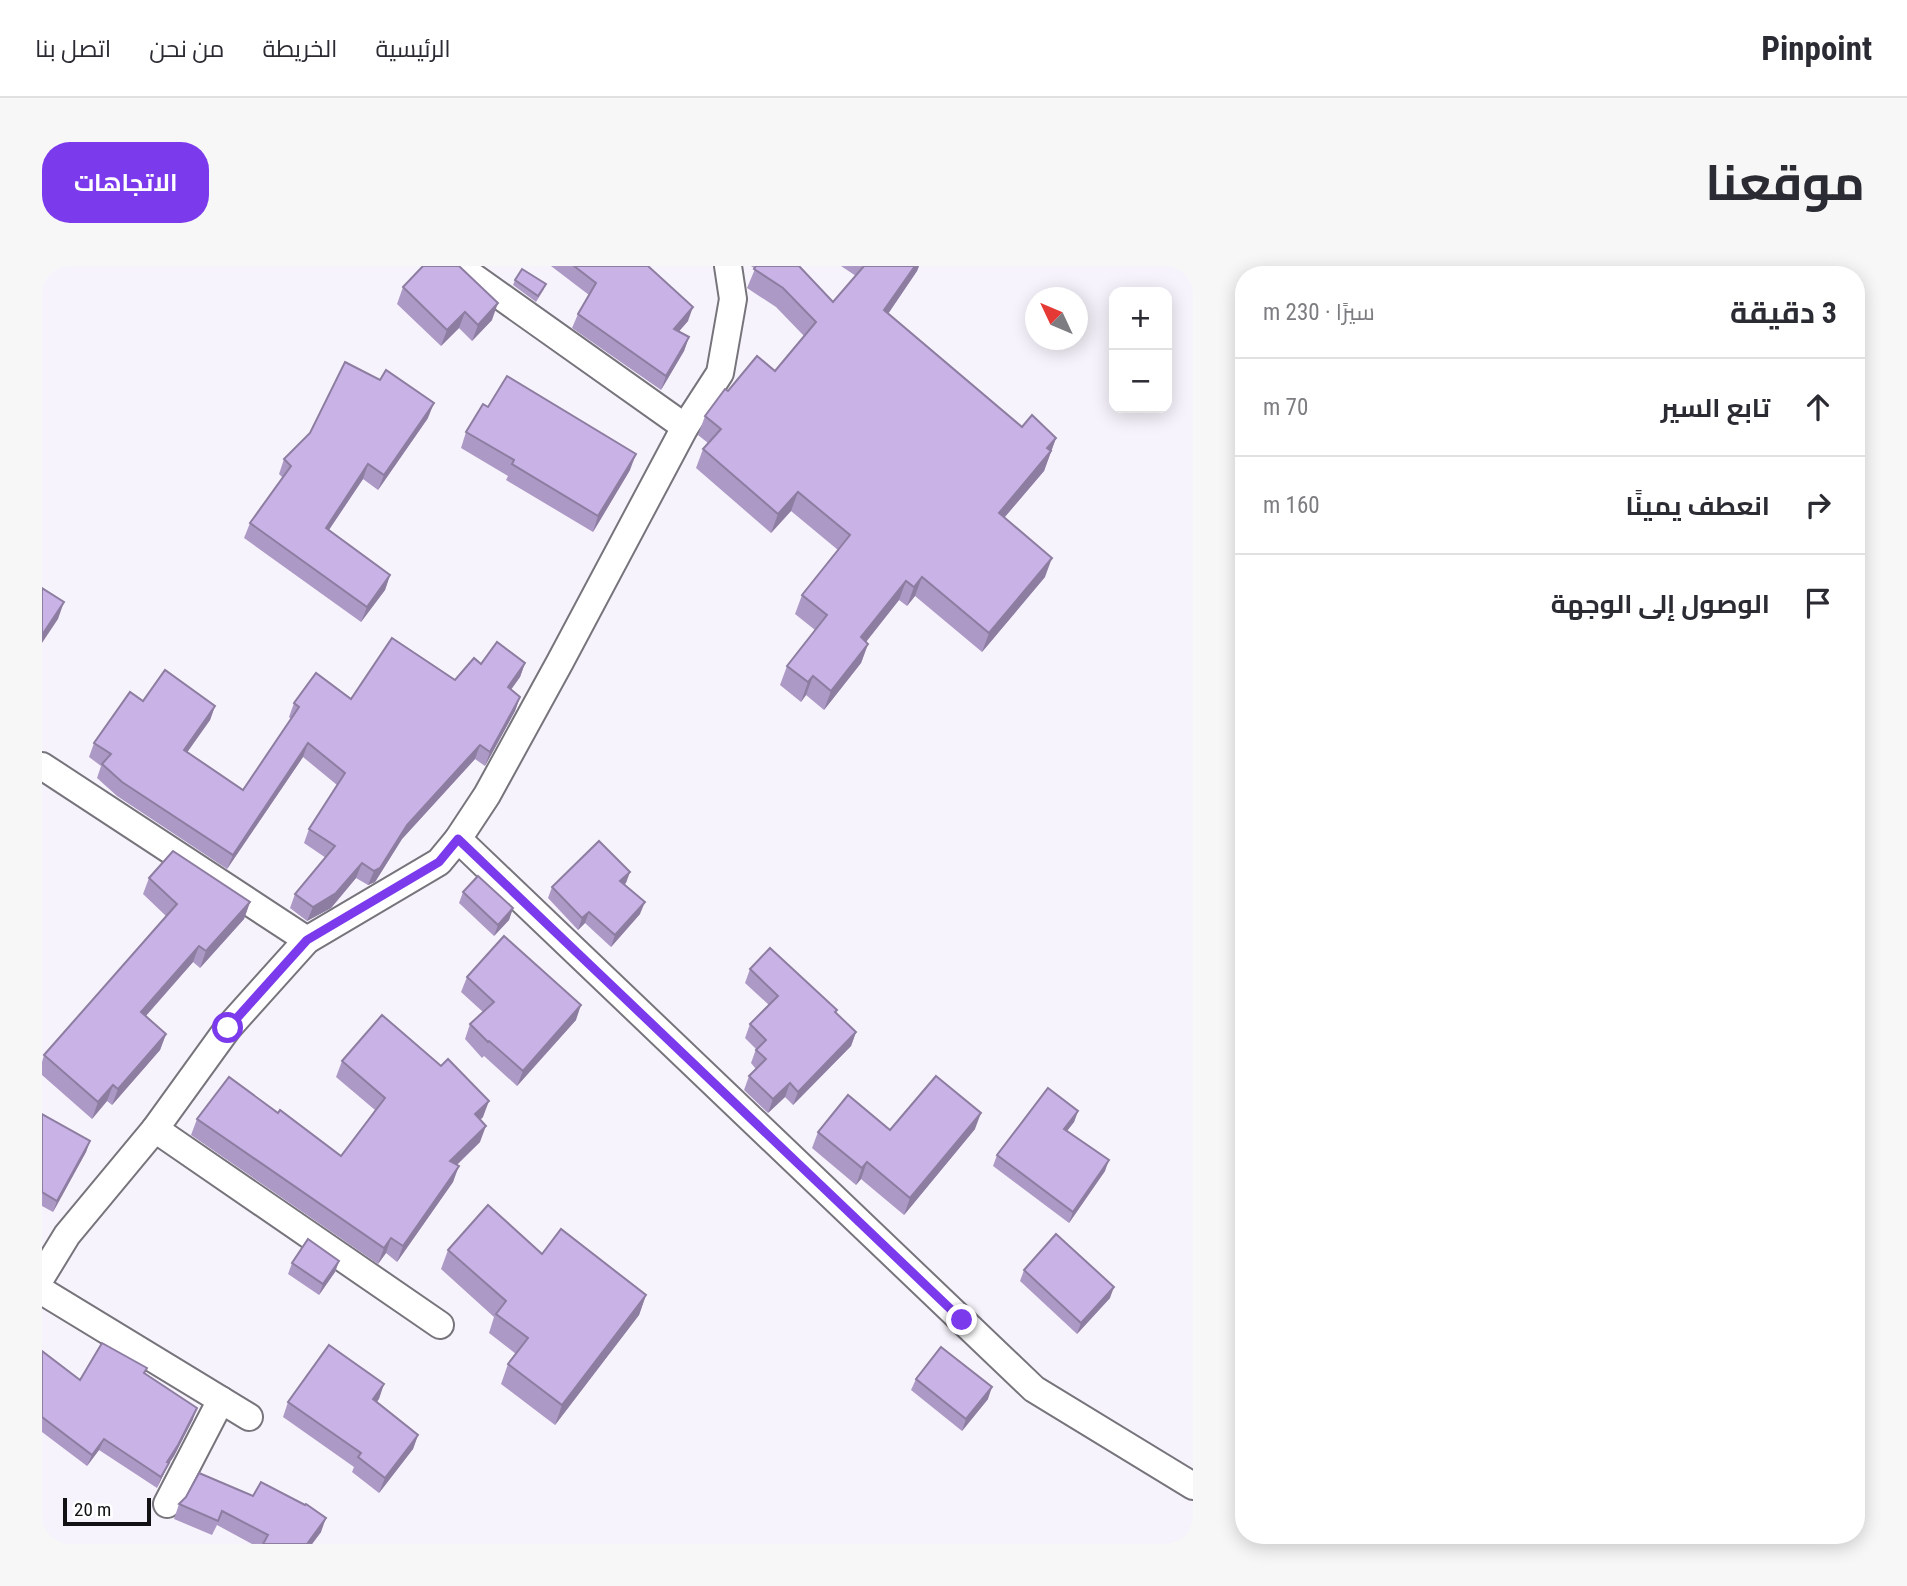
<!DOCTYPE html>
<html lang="ar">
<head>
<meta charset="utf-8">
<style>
	body { margin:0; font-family:"Roboto Condensed",Cairo,sans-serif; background:#f7f7f7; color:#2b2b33; direction:rtl }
	.controls { position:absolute; right:21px; top:21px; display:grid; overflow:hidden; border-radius:14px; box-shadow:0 4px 18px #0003 }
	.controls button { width:63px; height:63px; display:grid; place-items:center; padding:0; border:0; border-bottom:2px solid #e1e1e2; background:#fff; color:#2b2b33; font:35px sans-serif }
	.compass { position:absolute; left:983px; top:21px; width:63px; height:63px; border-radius:50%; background:#fff; box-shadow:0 4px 18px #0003; rotate:314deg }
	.scale { position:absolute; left:21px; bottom:18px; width:88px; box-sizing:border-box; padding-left:7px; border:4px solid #121114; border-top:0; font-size:19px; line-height:24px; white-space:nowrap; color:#121114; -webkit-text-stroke:5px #fff; paint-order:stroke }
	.stop { position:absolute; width:21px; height:21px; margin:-16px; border:5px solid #7c3aed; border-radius:50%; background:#fff }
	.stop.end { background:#7c3aed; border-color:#fff; box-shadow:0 2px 7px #0008 }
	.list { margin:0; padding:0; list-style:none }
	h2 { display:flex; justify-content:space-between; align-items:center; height:91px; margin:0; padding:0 28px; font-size:30px }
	h2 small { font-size:23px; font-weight:400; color:#7c7c81 }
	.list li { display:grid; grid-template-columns:46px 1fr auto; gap:21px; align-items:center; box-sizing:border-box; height:98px; padding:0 28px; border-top:2px solid #e1e1e2 }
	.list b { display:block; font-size:26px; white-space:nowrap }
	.list em { font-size:23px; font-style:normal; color:#7c7c81 }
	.icon { flex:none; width:38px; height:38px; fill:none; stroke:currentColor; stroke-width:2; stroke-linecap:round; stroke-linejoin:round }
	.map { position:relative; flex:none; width:1151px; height:1278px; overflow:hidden; direction:ltr; border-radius:28px }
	header { display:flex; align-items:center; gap:42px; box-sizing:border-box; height:98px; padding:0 35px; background:#fff; border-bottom:2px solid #e1e1e2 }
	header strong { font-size:33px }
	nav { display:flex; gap:38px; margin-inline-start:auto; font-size:24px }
	.intro { display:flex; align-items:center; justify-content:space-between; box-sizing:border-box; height:168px; padding:0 42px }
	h1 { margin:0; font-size:49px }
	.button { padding:18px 32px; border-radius:28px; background:#7c3aed; color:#fff; font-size:24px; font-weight:700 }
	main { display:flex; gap:42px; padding:0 42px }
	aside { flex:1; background:#fff; border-radius:28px; box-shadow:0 4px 18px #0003 }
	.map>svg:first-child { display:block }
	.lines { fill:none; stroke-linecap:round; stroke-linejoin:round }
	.minor-casing { stroke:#77747c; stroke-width:30 }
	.minor { stroke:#fff; stroke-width:26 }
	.wall { fill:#ad99c6 }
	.shaded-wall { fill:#8d7da1 }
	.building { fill:#c9b2e6; stroke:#8d7da1; stroke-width:2 }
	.route { stroke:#7c3aed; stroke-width:9 }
</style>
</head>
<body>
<header>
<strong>Pinpoint</strong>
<nav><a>الرئيسية</a><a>الخريطة</a><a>من نحن</a><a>اتصل بنا</a></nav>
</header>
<div class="intro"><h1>موقعنا</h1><a class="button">الاتجاهات</a></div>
<main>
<aside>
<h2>3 دقيقة<small>سيرًا · 230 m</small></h2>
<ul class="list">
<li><svg class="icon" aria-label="ahead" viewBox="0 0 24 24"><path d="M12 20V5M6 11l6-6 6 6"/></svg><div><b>تابع السير</b></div><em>70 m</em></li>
<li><svg class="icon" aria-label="right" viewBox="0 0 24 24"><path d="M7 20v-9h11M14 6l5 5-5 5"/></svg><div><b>انعطف يمينًا</b></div><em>160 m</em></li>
<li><svg class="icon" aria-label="arrive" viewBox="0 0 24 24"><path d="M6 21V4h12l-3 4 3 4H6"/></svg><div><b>الوصول إلى الوجهة</b></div></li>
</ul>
</aside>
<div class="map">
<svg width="1151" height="1278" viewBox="0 0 1151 1278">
	<rect width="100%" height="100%" fill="#f7f3fc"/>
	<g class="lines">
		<g class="minor-casing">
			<g id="minor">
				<path d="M416,0L643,161"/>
				<path d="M0,500L265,674"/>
				<path d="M416,573L992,1123L1151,1220"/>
				<path d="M113,863L398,1059"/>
				<path d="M0,1010L25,969L113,863L186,762L265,674L397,596L416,573L445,529L518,396L643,161L678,107L691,33L686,0"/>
				<path d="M0,1025L207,1151"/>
				<path d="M125,1238L179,1134"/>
			</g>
		</g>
		<use href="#minor" class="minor"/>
	</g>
	<g class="wall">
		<path d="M509,0H606L646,55L637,65L647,71L642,85L619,124L530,62L536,48L547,29Z"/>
		<path d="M709,0H757L791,36L814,10L799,0H877L875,5L846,48L980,161L1014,172L1002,205L962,252L1003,311L940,386L873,330L865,340L857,334L824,376L826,378L819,397L782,444L764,429L759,436L738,419L745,400L773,364L753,348L760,329L796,284L749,245L729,267L654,202L661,183L666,177L656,169L663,150L686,125L733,105L762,70L734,41L705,22L713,3Z"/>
		<path d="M473,14L502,23L494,36L471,19Z"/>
		<path d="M361,21L450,54L430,75L417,62L399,80L355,38Z"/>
		<path d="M446,141L588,204L551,266L464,214L466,210L419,182L424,166Z"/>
		<path d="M386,152L336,224L321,213L287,264L348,309L343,324L319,356L202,272L208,257L241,212L237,208L242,193Z"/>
		<path d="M483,397L478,411L469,423L478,431L473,445L443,500L433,493L360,573L333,616L326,619L314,612L289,642L265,655L248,642L253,628L284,592L262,577L267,563L295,519L261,491L185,603L75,530L55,512L59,500L47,491L52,477L101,435L173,440L168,454L145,486L201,524L249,453L247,451L252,437L309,433L413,414L439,398Z"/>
		<path d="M588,606L582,619L598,648L569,681L543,657L536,664L506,632L510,621Z"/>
		<path d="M107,612L208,636L202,653L158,702L151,696L104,750L124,768L118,784L70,839L65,835L50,853L0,809V796L2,789L124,650L101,628Z"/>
		<path d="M421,626L471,642L467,654L452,670L417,637Z"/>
		<path d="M708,703L794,747L814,766L809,780L751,839L743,831L726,847L702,824L707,810L714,803L709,797L714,783L703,772L708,758L727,739L703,717Z"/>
		<path d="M425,711L534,754L475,820L442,790L440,792L423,773L428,758L441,746L419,726Z"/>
		<path d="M300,795L441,851L438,854V876L415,899L411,916L355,996L344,987L336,998L149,869L155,853L236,847L299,890L333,844L294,811Z"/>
		<path d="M1036,845L1032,856L1025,865L1063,905L1027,957L951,900L955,889Z"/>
		<path d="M0,848L48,875L44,886L11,946L0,940Z"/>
		<path d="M933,863L862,949L819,913L814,919L770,882L776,866Z"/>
		<path d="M406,984L500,988L604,1029L597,1049L513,1159L459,1118L466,1098L474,1088L447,1067L452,1051L399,1003Z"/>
		<path d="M297,995L293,1006L277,1029L246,1008L250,997Z"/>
		<path d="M982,1004L1068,1032L1035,1068L978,1015Z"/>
		<path d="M0,1085L38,1114L105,1102L103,1107L151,1153L132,1190L126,1199L115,1222L57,1184L45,1200L0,1166Z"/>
		<path d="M874,1113L946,1133L920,1165L869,1124Z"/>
		<path d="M342,1118L334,1136L376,1169L371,1183L337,1227L310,1206L312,1201L241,1151L246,1136Z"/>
		<path d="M144,1231L279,1266L270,1278H210L175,1259L170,1269L132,1253L137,1238Z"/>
	</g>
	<g class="shaded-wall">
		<path d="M873,0H877L875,5L835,64L842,44Z"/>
		<path d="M456,37L450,54L430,75L436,59Z"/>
		<path d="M651,41L646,55L627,77L632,63Z"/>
		<path d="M423,46L417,62L399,80L405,64Z"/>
		<path d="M647,71L642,85L619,124L624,110Z"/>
		<path d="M392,137L386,152L336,224L342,209Z"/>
		<path d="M1014,172L1002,205L950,266L957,247L1005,182Z"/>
		<path d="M594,188L588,204L551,266L556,250Z"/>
		<path d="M326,198L321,213L278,277L284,262Z"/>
		<path d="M756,226L749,245L729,267L736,248Z"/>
		<path d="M1010,292L1003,311L940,386L947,367Z"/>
		<path d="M348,309L343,324L319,356L325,341Z"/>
		<path d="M880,311L873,330L865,340L872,321Z"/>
		<path d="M864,315L857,334L812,391L819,371Z"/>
		<path d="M22,336L16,353L0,377V369Z"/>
		<path d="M826,378L819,397L782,444L789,425Z"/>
		<path d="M483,397L478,411L461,435L466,421Z"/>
		<path d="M771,410L764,429L759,436L766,416Z"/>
		<path d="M478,431L473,445L443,500L448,486Z"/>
		<path d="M173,440L168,454L137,498L142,484Z"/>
		<path d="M266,477L261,491L185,603L191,589Z"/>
		<path d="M438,479L433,493L360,573L333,616L326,619L332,605L365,559Z"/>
		<path d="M320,597L314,612L289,642L265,655L271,641Z"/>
		<path d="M588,606L584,617L574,627L578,615Z"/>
		<path d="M208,636L202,653L158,702L164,685Z"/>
		<path d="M603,636L598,648L569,681L573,669Z"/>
		<path d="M471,642L467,654L452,670L456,659Z"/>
		<path d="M547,646L543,657L536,664L540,652Z"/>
		<path d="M157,680L151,696L93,762L99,746Z"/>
		<path d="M539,739L534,754L475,820L481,805Z"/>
		<path d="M814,766L809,780L751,839L756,826Z"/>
		<path d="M124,768L118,784L70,839L76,823Z"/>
		<path d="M748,817L743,831L726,847L731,833Z"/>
		<path d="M71,819L65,835L50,853L56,836Z"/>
		<path d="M447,835L441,851L427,864L433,848Z"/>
		<path d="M1036,845L1032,856L1018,874L1022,863Z"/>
		<path d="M939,847L933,863L862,949L868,932Z"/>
		<path d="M444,860L438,876L403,910L408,895Z"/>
		<path d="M48,875L44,886L11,946L15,935Z"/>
		<path d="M1067,894L1063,905L1027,957L1031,946Z"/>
		<path d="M825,896L819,913L814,919L820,902Z"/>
		<path d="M417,900L411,916L355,996L361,980Z"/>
		<path d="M349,972L344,987L336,998L342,982Z"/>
		<path d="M297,995L293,1006L277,1029L281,1018Z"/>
		<path d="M1072,1021L1068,1032L1035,1068L1039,1057Z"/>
		<path d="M604,1029L597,1049L513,1159L520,1139Z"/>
		<path d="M342,1118L337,1133L326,1148L331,1133Z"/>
		<path d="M950,1121L946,1133L920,1165L924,1153Z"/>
		<path d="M155,1142L151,1153L132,1190L126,1199L115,1222L125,1196Z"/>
		<path d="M376,1169L371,1183L337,1227L343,1212Z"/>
		<path d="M62,1173L57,1184L45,1200L50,1189Z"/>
		<path d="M284,1252L279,1266L270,1278H265Z"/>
	</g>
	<g class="building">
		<path d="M381,0H417L456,37L436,59L423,46L405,64L361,21Z"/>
		<path d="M532,0H606L651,41L632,63L647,71L624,110L536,48L554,17Z"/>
		<path d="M714,0H757L791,36L822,0H873L842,44L980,161L990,149L1014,172L1005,182L1009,185L957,247L1010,292L947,367L880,311L872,321L864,315L819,371L826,378L789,425L771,410L766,416L745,400L785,349L760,329L808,269L756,226L736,248L661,183L679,163L663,150L683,123L686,125L715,90L733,105L774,56L741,22L712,3Z"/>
		<path d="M480,3L504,18L496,30L473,14Z"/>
		<path d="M303,96L338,114L344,104L392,137L342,209L326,198L284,262L348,309L325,341L208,257L249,200L242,193L268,167Z"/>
		<path d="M465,110L594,188L556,250L470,198L472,194L424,166L441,138L446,141Z"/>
		<path d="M0,322L22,336L0,369Z"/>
		<path d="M350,372L413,414L432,392L439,398L455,376L483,397L466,421L478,431L448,486L438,479L365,559L338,602L332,605L320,597L294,627L271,641L253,628L293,580L267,563L303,507L266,477L191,589L80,516L60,498L69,488L52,477L88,426L101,435L123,404L173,440L142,484L201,524L257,441L252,437L274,407L309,433Z"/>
		<path d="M557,575L588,606L578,615L603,636L573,669L547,646L540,652L510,621Z"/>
		<path d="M131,585L208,636L164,685L157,680L99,746L124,768L76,823L71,819L56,836L2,789L135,638L107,612Z"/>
		<path d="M436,610L471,642L456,659L421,626Z"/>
		<path d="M462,670L539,739L481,805L447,775L446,776L428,758L452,736L425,711Z"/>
		<path d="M728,682L795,744L793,746L814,766L756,826L748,817L731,833L707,810L724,793L714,784L724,774L708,758L736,730L708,703Z"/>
		<path d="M340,749L399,800L406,793L447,835L433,848L444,860L408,895L417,900L361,980L349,972L342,982L155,853L187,811L236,847L238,844L299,890L343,832L300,795Z"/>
		<path d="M894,810L939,847L868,932L825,896L820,902L776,866L806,829L848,864Z"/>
		<path d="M1006,822L1036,845L1022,863L1067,894L1031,946L955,889Z"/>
		<path d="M0,848L48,875L15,935L0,926Z"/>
		<path d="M446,939L500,988L519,963L604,1029L520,1139L466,1098L486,1072L454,1048L464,1035L406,984Z"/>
		<path d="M1014,968L1072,1021L1039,1057L982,1004Z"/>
		<path d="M266,973L297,995L281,1018L250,997Z"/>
		<path d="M60,1077L105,1102L102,1107L155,1142L136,1179L125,1196L127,1197L119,1211L62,1173L50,1189L0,1151V1085L38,1114Z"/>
		<path d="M287,1079L342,1118L331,1133L376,1169L343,1212L316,1191L319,1187L246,1136Z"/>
		<path d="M899,1081L950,1121L924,1153L874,1113Z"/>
		<path d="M157,1207L211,1230L219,1216L263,1239L264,1238L284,1252L265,1278H221L226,1269L180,1245L176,1255L137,1238L144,1231Z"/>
	</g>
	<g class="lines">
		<path class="route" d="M186,762L265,674L397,596L416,573L920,1054"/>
	</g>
</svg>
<div class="controls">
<button>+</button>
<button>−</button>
</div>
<svg class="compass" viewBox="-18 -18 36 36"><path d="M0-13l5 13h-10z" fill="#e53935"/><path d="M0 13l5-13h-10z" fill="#7c7c81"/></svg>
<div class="scale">20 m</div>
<div class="stop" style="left:186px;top:762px"></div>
<div class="stop end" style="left:920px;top:1054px"></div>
</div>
</main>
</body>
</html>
